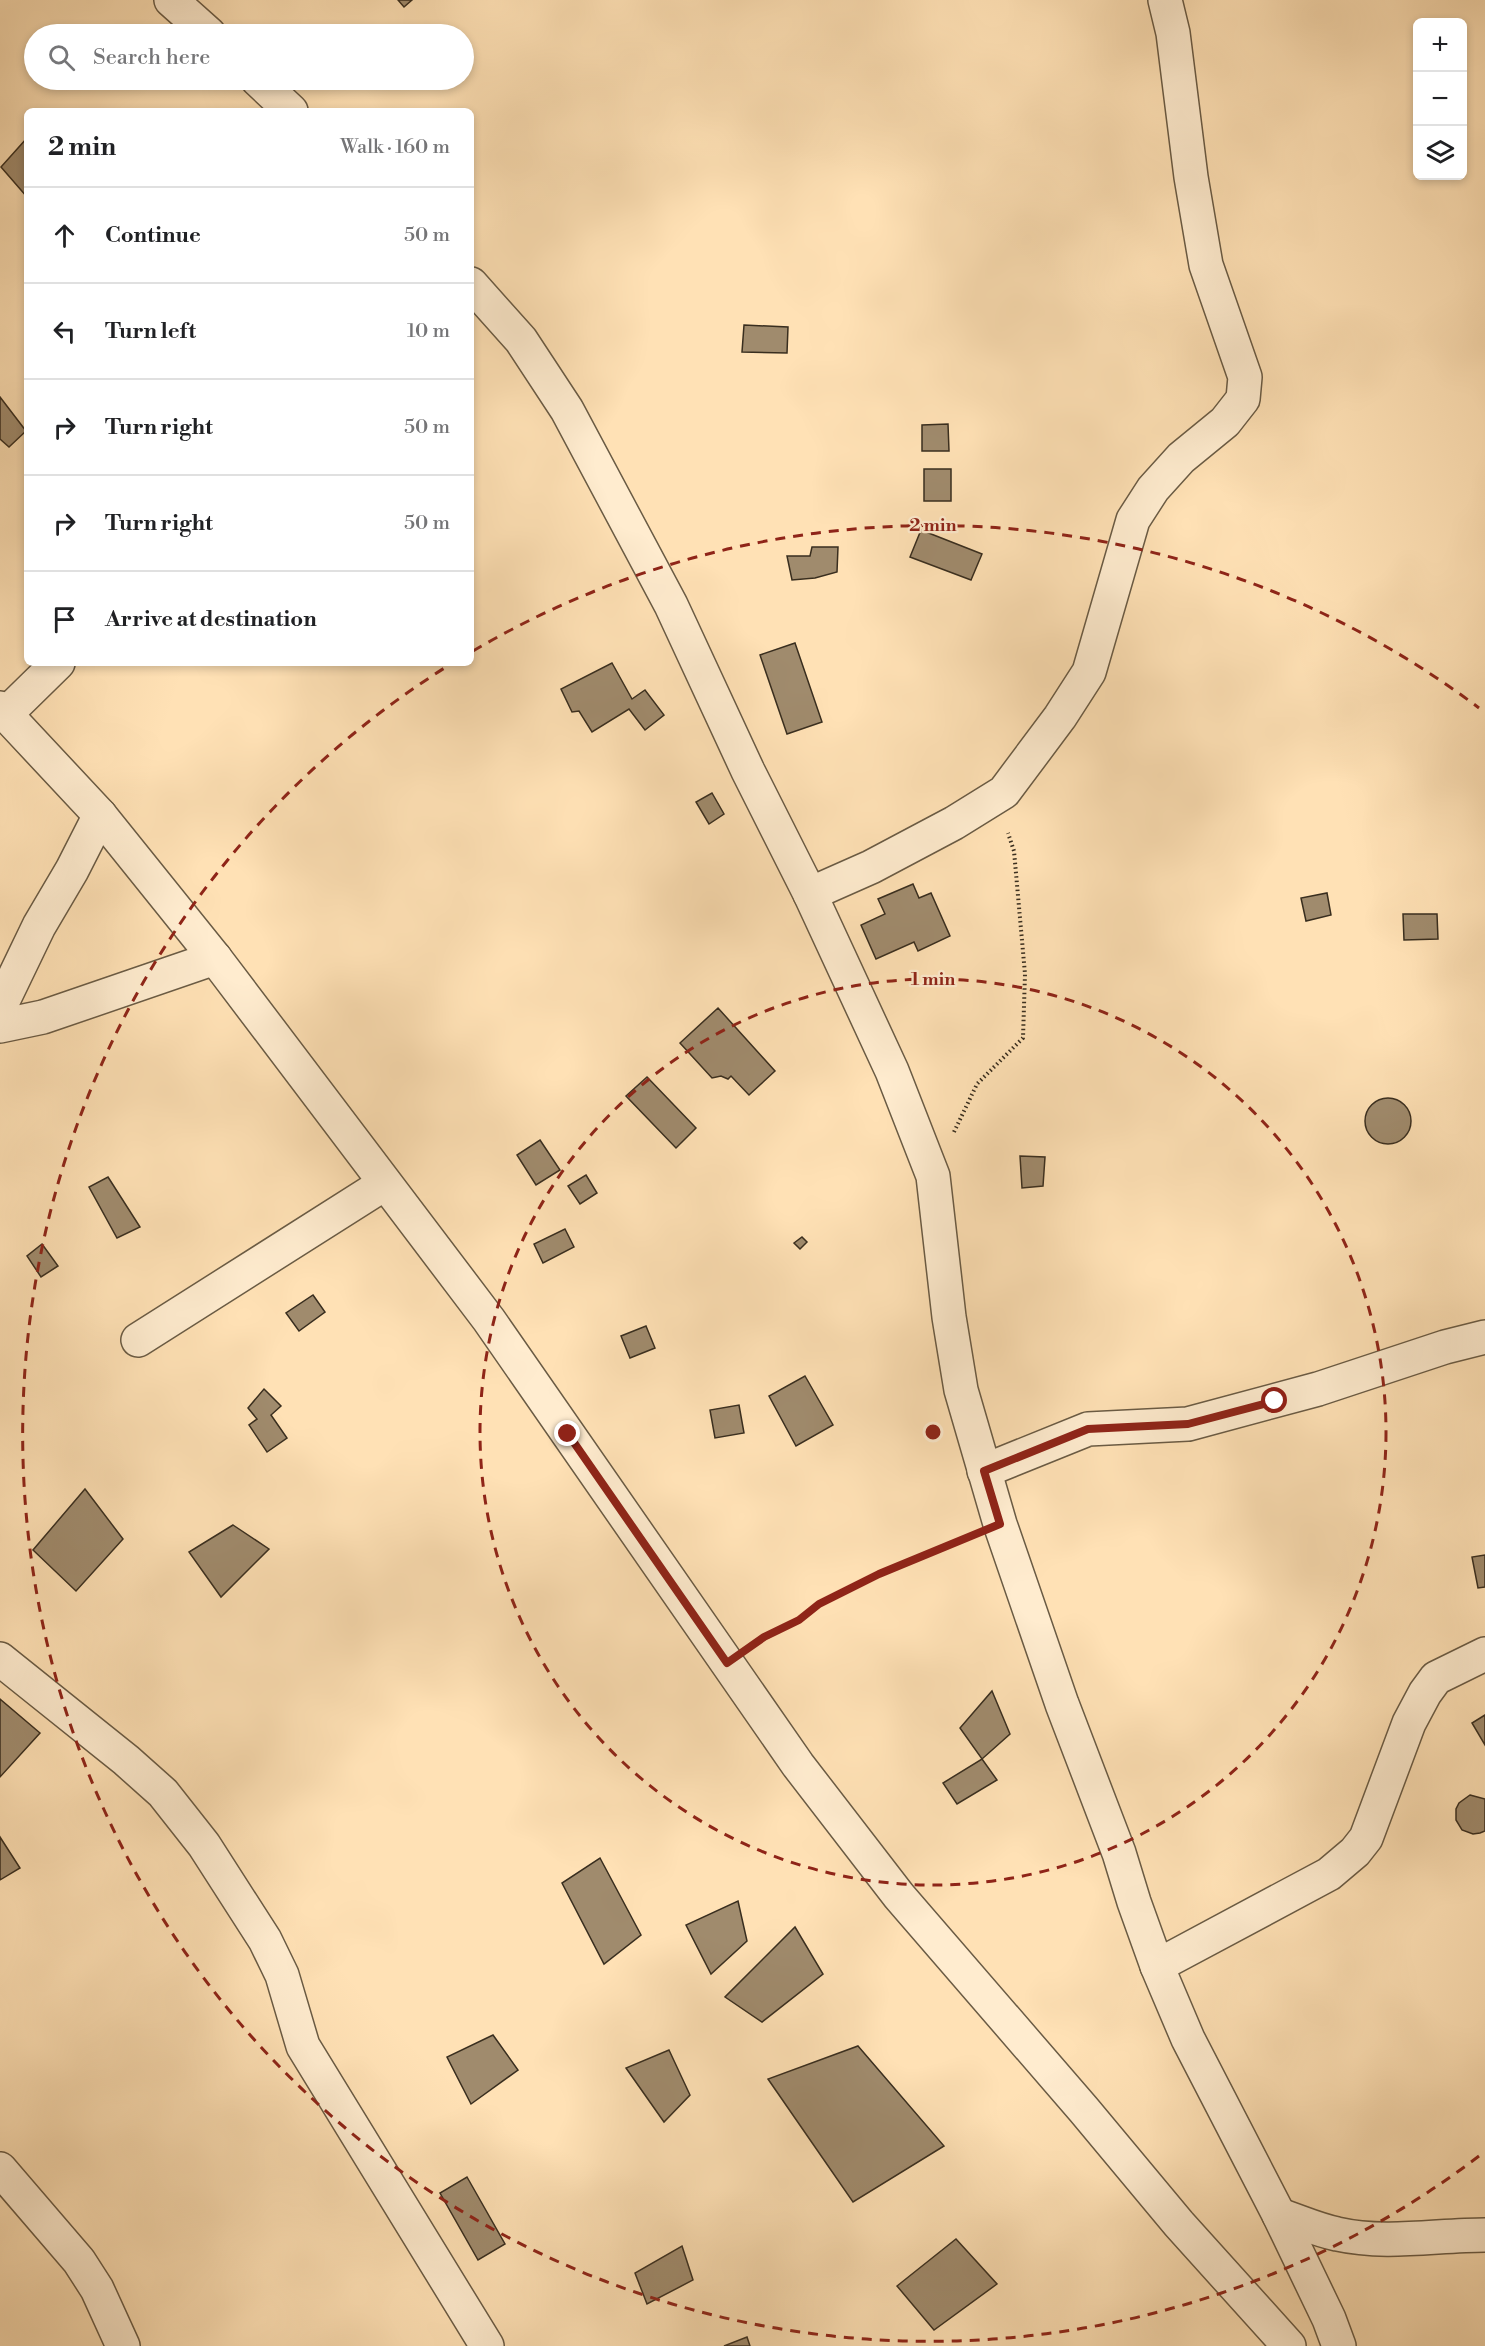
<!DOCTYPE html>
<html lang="en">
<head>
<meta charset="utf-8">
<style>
	body { margin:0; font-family:"Libre Bodoni",serif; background:#f6f6f6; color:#202124 }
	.controls { position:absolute; right:18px; top:18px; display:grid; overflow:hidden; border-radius:9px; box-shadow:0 3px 9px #0003 }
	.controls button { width:54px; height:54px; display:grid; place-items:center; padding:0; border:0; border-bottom:2px solid #e0e0e0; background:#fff; color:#202124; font:30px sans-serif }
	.stop { position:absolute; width:18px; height:18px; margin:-14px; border:4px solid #8f2418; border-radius:50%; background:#fff }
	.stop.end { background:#8f2418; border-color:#fff; box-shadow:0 2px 6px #0008 }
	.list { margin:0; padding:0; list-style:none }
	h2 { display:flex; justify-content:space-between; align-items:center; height:78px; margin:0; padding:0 24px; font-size:26px }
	h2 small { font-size:20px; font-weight:400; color:#757577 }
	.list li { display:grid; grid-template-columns:39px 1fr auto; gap:18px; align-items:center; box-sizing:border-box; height:96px; padding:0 24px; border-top:2px solid #e0e0e0 }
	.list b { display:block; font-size:22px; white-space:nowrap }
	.list em { font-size:20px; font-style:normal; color:#757577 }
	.icon { flex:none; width:33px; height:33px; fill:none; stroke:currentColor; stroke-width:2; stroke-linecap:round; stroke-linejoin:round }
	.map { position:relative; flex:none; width:1485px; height:2346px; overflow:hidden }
	.search { position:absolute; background:#fff; box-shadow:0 3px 9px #0003; left:24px; top:24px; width:450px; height:66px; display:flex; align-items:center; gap:15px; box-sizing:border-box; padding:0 21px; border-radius:33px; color:#757577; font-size:22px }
	.panel { position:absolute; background:#fff; box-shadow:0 3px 9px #0003; left:24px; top:108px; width:450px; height:558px; border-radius:9px }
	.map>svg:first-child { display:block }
	.building { fill:#a08b6d; stroke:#392e1f; stroke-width:1.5 }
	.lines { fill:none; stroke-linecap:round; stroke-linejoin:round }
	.minor-casing { stroke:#6a5b44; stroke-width:36 }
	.path { stroke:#392e1f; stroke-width:4; stroke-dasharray:1.5 3; stroke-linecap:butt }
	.minor { stroke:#ffeccf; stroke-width:33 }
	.route { stroke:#8f2418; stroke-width:8 }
	.ring { fill:none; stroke:#8f2418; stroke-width:3; stroke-dasharray:10 8 }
	.centre { fill:#8f2418; stroke:#ffeccf; stroke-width:3 }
	.ring-label { font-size:18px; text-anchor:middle; font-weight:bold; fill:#8f2418; stroke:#ffeccf; stroke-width:4.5; stroke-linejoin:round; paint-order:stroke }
</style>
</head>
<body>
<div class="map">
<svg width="1485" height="2346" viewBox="0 0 1485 2346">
	<rect width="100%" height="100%" fill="#ffe1b5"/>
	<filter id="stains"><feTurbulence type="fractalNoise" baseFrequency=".00333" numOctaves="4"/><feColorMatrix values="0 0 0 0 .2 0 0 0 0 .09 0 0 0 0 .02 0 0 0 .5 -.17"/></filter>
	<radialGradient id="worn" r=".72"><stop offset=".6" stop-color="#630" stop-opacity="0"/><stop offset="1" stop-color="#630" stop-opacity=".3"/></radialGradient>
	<g class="building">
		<path d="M398,0H412L404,7Z"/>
		<path d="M27,138V197L1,167Z"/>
		<path d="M744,325L788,327L787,353L742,352Z"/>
		<path d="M0,397L26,431L9,447L0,439Z"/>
		<path d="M948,424L949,451H922V425Z"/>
		<rect x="924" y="469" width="27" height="32"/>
		<path d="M921,530L982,554L971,580L910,557Z"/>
		<path d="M812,547H838L837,572L815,578L792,580L787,556H810Z"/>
		<path d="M795,643L822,722L787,734L760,655Z"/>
		<path d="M612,663L632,699L645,690L664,715L645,730L629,709L592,732L579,711L572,712L561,689Z"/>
		<path d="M712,793L724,814L709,824L696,802Z"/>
		<path d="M913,884L919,898L931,893L950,936L918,951L914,942L876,959L861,925L885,914L878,899Z"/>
		<path d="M1327,893L1331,915L1306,921L1301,898Z"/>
		<path d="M1403,914H1437L1438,939L1404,940Z"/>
		<path d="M718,1008L775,1071L749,1095L731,1076L728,1079L721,1076L712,1078L680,1043Z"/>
		<path d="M647,1077L696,1128L676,1148L626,1096Z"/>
		<circle cx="1388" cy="1121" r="23"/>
		<path d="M540,1140L560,1170L536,1185L517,1155Z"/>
		<path d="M1020,1156L1045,1157L1043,1186L1022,1188Z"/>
		<path d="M586,1175L597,1193L580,1204L568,1186Z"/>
		<path d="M108,1177L140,1227L117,1238L89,1187Z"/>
		<path d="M565,1229L574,1247L543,1263L534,1244Z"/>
		<path d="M802,1237L807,1242L800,1249L794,1243Z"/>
		<path d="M42,1244L58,1266L41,1277L27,1256Z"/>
		<path d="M313,1295L325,1312L299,1331L286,1313Z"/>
		<path d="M646,1326L655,1348L630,1358L621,1336Z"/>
		<path d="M805,1376L833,1425L796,1446L769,1396Z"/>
		<path d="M264,1389L281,1406L271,1415L287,1438L267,1452L249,1425L257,1419L248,1408Z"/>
		<path d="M739,1405L744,1433L715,1438L710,1410Z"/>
		<path d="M85,1489L123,1539L76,1591L33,1550Z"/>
		<path d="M233,1525L269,1549L221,1597L189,1552Z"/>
		<path d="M1485,1555V1587L1478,1588L1472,1557Z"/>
		<path d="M992,1691L1010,1734L982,1759L960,1728Z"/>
		<path d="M0,1699L40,1733L0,1777Z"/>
		<path d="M1485,1715V1745L1472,1723Z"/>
		<path d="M982,1759L997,1780L957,1804L943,1783Z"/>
		<path d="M1470,1795L1485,1799V1831L1480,1833L1473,1834L1462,1830L1456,1820V1809L1459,1803Z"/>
		<path d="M0,1837L20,1868L0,1880Z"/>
		<path d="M600,1858L641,1935L604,1964L562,1883Z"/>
		<path d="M738,1901L747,1941L711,1974L686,1925Z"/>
		<path d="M795,1927L823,1974L762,2022L725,1997Z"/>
		<path d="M493,2035L518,2070L471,2104L447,2057Z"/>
		<path d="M858,2046L944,2146L853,2202L768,2079Z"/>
		<path d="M669,2050L690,2095L664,2122L626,2068Z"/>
		<path d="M467,2177L505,2244L478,2260L440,2193Z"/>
		<path d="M956,2239L997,2284L934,2330L897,2286Z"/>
		<path d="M682,2246L693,2280L647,2304L635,2273Z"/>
		<path d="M747,2337L750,2346H724Z"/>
	</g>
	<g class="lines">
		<g class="minor-casing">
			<g id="minor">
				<path d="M171,0L209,34"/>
				<path d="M1165,0L1173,33L1191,177L1206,265L1245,377L1243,399L1225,422L1181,458L1153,489L1133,520L1089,672L1060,717L1004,792L954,823L871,867L810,894L892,1071L933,1176L949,1317L961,1390L1000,1524L1062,1704L1119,1853L1134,1902L1157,1966L1188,2039L1279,2215L1329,2319L1339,2346"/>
				<path d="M258,80L291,111"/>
				<path d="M471,284L521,340L567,410L671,605L748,771L810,894"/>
				<path d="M0,708L100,815L215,958L489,1320L798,1765L899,1896L1084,2110L1179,2224L1289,2346"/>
				<path d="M6,714L58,663"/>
				<path d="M0,1007L39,926L72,870L100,815"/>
				<path d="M0,1026L43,1017L215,958"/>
				<path d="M138,1340L384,1184"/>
				<path d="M984,1471L1088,1429L1188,1424L1318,1389L1445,1347L1485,1337"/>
				<path d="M0,1659L126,1760L163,1793L204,1845L265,1940L282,1975L303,2046L487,2346"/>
				<path d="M1157,1966L1329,1874L1355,1852L1366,1838L1409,1723L1425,1693L1436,1678L1485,1654"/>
				<path d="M0,2169L79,2261L97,2289L123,2346"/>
				<path d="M1279,2215C1298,2221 1317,2230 1337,2234C1386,2245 1436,2235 1485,2235"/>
			</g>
		</g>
		<g class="path">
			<path d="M954,1132L977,1084L1023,1038L1025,974L1014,851L1008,833"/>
			<path d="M756,1643L799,1620L819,1604L879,1574L966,1538"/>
		</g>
		<use href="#minor" class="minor"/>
	</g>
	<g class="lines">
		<path class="route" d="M568,1434L727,1663L764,1637L799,1620L819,1604L879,1574L1000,1524L984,1471L1088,1429L1188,1424L1275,1401"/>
	</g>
	<g class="ring">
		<circle cx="933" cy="1432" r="453"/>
		<path d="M1479 2156A907 907 0 1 1 446 667M473 651A907 907 0 0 1 1479 708"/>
	</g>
	<circle cx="933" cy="1432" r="9" class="centre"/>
	<g class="ring-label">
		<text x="933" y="531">2 min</text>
		<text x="933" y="985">1 min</text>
	</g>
	<rect width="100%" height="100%" filter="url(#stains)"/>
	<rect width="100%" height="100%" fill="url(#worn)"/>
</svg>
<div class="controls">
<button>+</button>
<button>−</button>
<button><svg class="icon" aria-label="layers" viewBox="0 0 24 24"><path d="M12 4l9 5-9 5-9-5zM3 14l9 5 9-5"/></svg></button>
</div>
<div class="stop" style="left:1275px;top:1401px"></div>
<div class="stop end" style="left:568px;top:1434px"></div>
<div class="search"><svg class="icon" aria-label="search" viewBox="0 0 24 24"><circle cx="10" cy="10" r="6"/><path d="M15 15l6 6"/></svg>Search here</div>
<section class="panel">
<h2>2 min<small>Walk · 160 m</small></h2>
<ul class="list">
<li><svg class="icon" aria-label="ahead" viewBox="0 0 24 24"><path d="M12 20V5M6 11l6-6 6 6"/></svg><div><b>Continue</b></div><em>50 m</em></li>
<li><svg class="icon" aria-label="left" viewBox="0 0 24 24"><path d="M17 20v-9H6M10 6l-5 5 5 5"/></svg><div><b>Turn left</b></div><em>10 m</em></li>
<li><svg class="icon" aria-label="right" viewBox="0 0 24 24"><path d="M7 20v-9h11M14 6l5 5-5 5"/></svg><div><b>Turn right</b></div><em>50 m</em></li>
<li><svg class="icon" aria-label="right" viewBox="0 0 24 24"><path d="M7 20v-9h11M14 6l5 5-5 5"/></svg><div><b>Turn right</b></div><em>50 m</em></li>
<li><svg class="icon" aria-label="arrive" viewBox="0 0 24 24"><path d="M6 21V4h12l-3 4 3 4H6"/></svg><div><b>Arrive at destination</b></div></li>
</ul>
</section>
</div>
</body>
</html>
